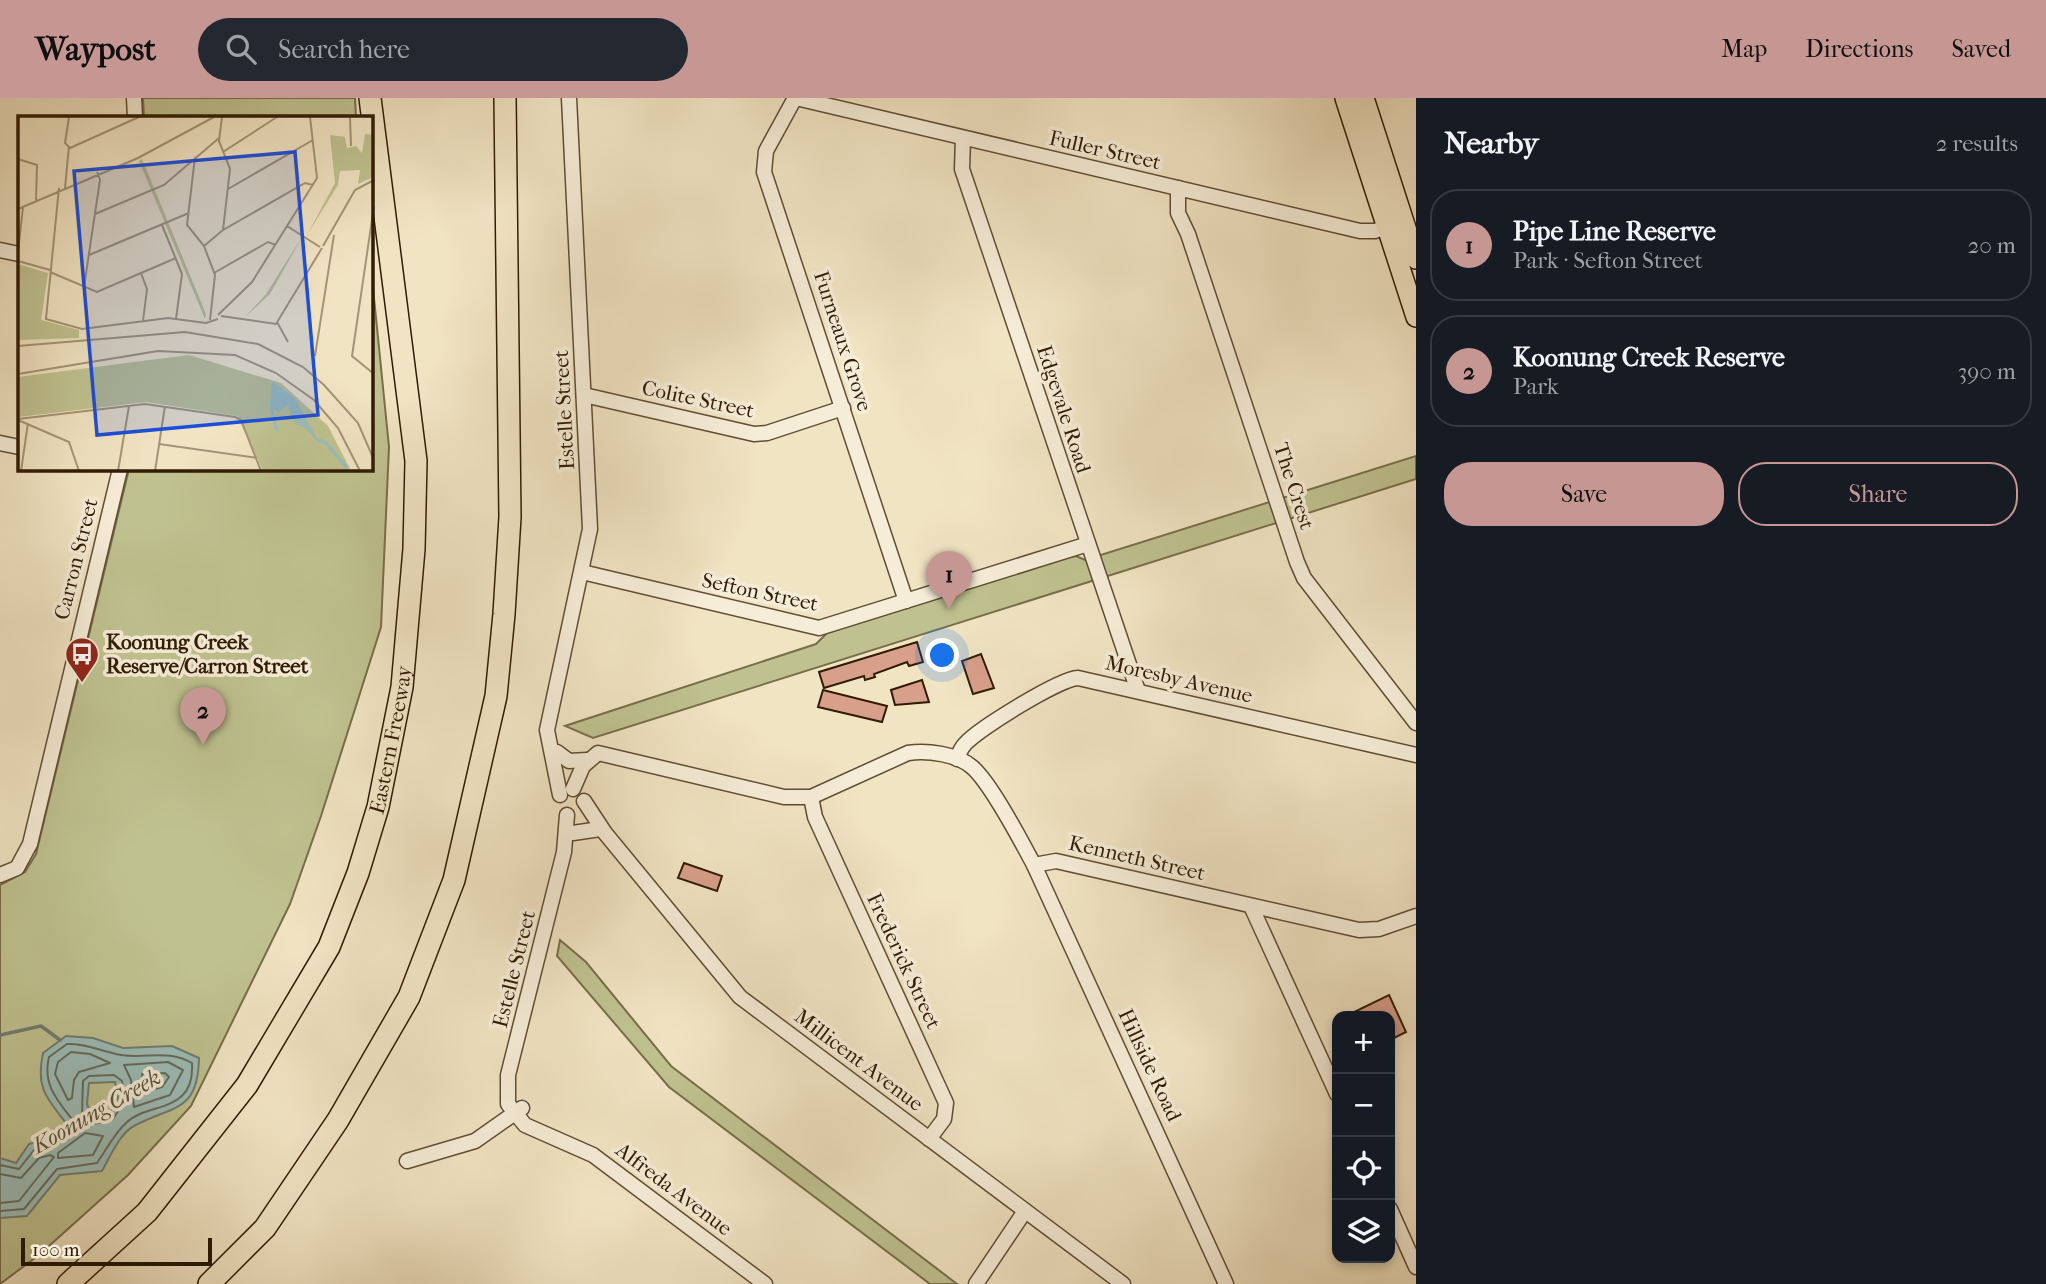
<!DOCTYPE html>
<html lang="en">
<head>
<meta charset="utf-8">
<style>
	body { margin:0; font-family:"IM FELL French Canon",serif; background:#242831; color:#f1f3f6 }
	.controls { position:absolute; right:21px; bottom:21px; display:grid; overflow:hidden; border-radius:14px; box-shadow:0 4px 10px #0003 }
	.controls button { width:63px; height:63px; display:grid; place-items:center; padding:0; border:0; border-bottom:2px solid #363941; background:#171b24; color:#f1f3f6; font:35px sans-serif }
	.scale { position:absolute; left:21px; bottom:18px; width:191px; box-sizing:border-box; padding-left:7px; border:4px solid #301b04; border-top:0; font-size:19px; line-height:24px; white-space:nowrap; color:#301b04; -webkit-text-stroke:5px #f6edd8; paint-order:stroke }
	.you { position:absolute; left:943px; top:558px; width:24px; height:24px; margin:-18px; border:5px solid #fff; border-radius:50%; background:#1a73e8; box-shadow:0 0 0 10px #1a73e833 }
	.badge { display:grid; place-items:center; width:46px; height:46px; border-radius:50%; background:#c59692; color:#111; font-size:23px; font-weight:700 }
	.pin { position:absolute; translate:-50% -58px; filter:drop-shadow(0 2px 4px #0008) }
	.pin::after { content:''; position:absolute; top:37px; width:24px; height:21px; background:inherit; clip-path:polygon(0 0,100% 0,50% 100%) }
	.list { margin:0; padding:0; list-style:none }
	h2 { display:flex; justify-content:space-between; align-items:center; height:91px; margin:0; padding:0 28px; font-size:30px }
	h2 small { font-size:23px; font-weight:400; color:#9ea1a6 }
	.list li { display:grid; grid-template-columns:46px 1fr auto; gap:21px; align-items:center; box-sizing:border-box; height:112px; margin:0 14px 14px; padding:0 14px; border:2px solid #363941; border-radius:28px }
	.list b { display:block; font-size:26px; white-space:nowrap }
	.list p { margin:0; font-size:23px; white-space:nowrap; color:#9ea1a6 }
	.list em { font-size:23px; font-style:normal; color:#9ea1a6 }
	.actions { display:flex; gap:14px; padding:21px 28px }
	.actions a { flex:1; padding:16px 0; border:2px solid #c59692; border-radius:28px; text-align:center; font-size:24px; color:#c59692 }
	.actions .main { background:#c59692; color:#111 }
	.icon { flex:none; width:38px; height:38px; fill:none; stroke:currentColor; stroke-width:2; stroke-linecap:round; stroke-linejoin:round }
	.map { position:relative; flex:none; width:1416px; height:1186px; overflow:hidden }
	header { display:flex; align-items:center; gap:42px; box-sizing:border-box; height:98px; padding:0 35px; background:#c59692; color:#111 }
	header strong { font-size:33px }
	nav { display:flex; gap:38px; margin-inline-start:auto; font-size:24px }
	.search { width:490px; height:63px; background:#242831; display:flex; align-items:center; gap:18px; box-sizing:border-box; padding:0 24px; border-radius:38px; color:#9ea1a6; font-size:26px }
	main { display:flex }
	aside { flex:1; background:#171b24 }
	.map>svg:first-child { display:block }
	.green { fill:#bfc290; stroke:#786e4a; stroke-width:2 }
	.water { fill:#9cbeb9; stroke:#717d71; stroke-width:2; fill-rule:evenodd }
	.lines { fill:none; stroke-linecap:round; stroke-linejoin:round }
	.shore { stroke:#666c5e; stroke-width:2 }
	.stream { stroke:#717d71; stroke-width:3.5 }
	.building { fill:#d89f8a; stroke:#301b04; stroke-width:2 }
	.minor-casing { stroke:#604d34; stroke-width:17 }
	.major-casing { stroke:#301b04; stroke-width:22 }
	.highway-casing { stroke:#301b04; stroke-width:24 }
	.minor { stroke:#f6edd8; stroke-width:14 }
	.major { stroke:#f1e4c3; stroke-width:19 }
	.highway { stroke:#f1e4c3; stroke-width:21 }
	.labels { text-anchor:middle; stroke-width:7; stroke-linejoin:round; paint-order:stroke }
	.street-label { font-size:21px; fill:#301b04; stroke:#f6edd8 }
	.poi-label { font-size:21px; font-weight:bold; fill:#301b04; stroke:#f6edd8; text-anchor:start }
	.water-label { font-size:23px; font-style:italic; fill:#565443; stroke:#f6edd8 }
	.inset-river { fill:none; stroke:#9cbeb9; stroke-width:3.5 }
	.inset-road { fill:none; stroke:#a49477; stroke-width:2 }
	.view { fill:#1d4ed8; fill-opacity:0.15; stroke:#1d4ed8; stroke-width:3.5 }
	.inset-edge { fill:none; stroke:#301b04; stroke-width:3.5 }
</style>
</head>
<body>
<header>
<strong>Waypost</strong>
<div class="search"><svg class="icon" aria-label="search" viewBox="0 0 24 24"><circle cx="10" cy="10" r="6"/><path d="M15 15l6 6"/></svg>Search here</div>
<nav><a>Map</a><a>Directions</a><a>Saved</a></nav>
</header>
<main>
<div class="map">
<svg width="1416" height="1186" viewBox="0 0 1416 1186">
	<rect width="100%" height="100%" fill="#f1e4c3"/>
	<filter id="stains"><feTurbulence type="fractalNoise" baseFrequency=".00286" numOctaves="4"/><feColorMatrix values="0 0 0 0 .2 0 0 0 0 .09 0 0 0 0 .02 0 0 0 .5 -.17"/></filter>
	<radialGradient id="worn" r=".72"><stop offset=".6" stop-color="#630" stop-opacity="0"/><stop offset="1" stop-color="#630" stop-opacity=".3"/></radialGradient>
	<g class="green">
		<path d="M143,0H355L356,19H144Z"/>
		<path d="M371,170L389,349L381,529L321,718L290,806L191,1008L128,1077L39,1157L0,1186V787L25,774L36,756L129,371H371Z"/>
		<path d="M1416,358V381L593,640L565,628L816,546L827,535L1065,460L1076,458L1085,462Z"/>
		<path d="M560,842L586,864L671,968L957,1186H930L669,989L557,858Z"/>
	</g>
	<path class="water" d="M66,938L93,940L123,950L172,948L199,960C198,1016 172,1007 134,1028C120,1035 110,1059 102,1073L60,1077L27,1118L0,1120V1060L16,1065L29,1046L54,1039L69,1029C48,1001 35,992 43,955ZM115,984L118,1000L110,1015L93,1021L87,1006L89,985Z"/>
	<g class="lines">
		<g class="shore">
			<path d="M71,954L90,956L110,965L79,974L74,982L72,1000L68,1002L55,976L58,964Z"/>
			<path d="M168,964L183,972L170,997L134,1009L131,982L124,967Z"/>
			<path d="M165,975L169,979L162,989L144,994L142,976Z"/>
			<path d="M114,977L122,983L125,1002L113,1021L90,1027L82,1016L83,983L89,978Z"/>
			<path d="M85,1035L103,1038L93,1057L58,1060V1055Z"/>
			<path d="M0,1067L19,1071L34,1052L57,1046L74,1033L75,1025C58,1003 42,987 49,959L67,946C87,945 102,954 121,957C147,961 168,951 192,965C195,1017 148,1003 126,1025C114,1036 106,1052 97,1065L57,1071L24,1111L0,1113"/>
			<path d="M0,1076L21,1080L39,1060L50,1057L54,1059L19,1103L0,1105"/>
		</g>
		<path class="stream" d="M0,937L41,928L60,942"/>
	</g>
	<g class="building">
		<path d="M917,544L923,564L909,568L907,564L874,576L875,579L865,582L864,578L824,590L819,574Z"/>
		<path d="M981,556L994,590L973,596L962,563Z"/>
		<path d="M922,582L929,604L895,607L891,592Z"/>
		<path d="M823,592L887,608L882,624L818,609Z"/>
		<path d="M684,765L722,778L717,793L678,780Z"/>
		<path d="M1389,897L1406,934L1390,942V918H1346Z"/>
	</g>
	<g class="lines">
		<g class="minor-casing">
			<g id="minor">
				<path d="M134,0L135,19"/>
				<path d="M795,0L766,53L764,74L906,503"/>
				<path d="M796,0L1360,133H1375L1394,126"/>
				<path d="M963,40L962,71L1138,593"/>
				<path d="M1178,90V115L1188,136L1297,464L1304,480L1416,625"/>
				<path d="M0,152L19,156"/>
				<path d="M584,297L754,336L767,335L843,310"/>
				<path d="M0,345L19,349"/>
				<path d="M582,474L819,530L1088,446"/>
				<path d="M557,654L569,663L587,662"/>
				<path d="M957,661C959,655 961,650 965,646C978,631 1059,581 1078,580L1416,657"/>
				<path d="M573,691L583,668L598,655L784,699H811L908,655C927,652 957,656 972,669C991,685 1021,743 1034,767L1056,763L1359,832L1379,831L1416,818"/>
				<path d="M560,697L547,632L590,431L569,0"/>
				<path d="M811,699L815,719L946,1005L944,1021L929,1041"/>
				<path d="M584,703L605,735L740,899L1123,1186"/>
				<path d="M567,717L564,754L508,977V1006L525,1027L593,1057L765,1186"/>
				<path d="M573,735L600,731"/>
				<path d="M1034,767L1226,1186"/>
				<path d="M0,777L17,770L30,746L120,371"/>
				<path d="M1251,808L1337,996"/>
				<path d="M407,1063L475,1043L522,1010"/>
				<path d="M1390,1111L1416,1169"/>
				<path d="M976,1186L1025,1113"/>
			</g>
		</g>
		<g class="major-casing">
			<g id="major">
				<path d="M1345,0L1416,219"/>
				<path d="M1364,0L1416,161"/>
			</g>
		</g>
		<g class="highway-casing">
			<g id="highway">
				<path id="s1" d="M68,1186L147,1114L247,987L329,849L358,775L378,709L402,589L414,451L416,363L370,0"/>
				<path d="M209,1186L265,1130L338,1022L409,899L454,782L496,598L504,516L510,419L505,0"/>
			</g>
		</g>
		<use href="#minor" class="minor"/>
		<use href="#major" class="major"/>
		<use href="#highway" class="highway"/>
	</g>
	<defs>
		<g id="bus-pin" transform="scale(1.75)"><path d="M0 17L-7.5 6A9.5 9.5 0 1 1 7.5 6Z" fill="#8f2418" stroke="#f6edd8"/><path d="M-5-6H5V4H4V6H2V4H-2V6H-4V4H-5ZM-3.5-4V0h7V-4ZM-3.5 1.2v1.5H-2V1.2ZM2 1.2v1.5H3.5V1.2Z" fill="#fff"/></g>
	</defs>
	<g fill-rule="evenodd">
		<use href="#bus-pin" x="82" y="556"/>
	</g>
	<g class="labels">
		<g class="street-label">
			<text transform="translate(1105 52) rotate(13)" y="7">Fuller Street</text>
			<text transform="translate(843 243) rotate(72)" y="7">Furneaux Grove</text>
			<text transform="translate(698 301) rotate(12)" y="7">Colite Street</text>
			<text transform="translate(1064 311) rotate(72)" y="7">Edgevale Road</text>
			<text transform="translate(564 312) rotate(-93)" y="7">Estelle Street</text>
			<text transform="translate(1294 388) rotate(72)" y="7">The Crest</text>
			<text transform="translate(76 461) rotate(-76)" y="7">Carron Street</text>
			<text transform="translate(760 494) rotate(12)" y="7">Sefton Street</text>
			<text transform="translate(1179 581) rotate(13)" y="7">Moresby Avenue</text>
			<text dy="7" stroke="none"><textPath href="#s1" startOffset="646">Eastern Freeway</textPath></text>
			<text transform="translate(1137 760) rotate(13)" y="7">Kenneth Street</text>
			<text transform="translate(904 863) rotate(65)" y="7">Frederick Street</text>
			<text transform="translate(514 871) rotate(-76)" y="7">Estelle Street</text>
			<text transform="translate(859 962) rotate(37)" y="7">Millicent Avenue</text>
			<text transform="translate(1150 967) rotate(65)" y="7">Hillside Road</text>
			<text transform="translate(674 1091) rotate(37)" y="7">Alfreda Avenue</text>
		</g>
		<g class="poi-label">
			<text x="106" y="551">Koonung Creek<tspan x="106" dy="24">Reserve/Carron Street</tspan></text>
		</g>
		<g class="water-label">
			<text transform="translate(96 1013) rotate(-30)" y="8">Koonung Creek</text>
		</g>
	</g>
	<g transform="translate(18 18)">
		<rect width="355" height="355" fill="#f1e4c3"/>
		<path d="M347,18L355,19V61L340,68L342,54L322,55L320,69L289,119L317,67L312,19L327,21L329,32L338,30L344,37ZM124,43L188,198L187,203L121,45ZM284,121L252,178L227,201L248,178ZM0,148L30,157L23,204L61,214V222L0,224ZM171,239L263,267L310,310L333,355H245L219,300L128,286L0,301V261Z" fill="#bfc290"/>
		<path d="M254,266L277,282L302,328L287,312L277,308L270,289L260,296L252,291Z" fill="#9cbeb9"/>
		<path class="inset-river" d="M253,292L259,315M300,324L308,327L329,352"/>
		<path class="inset-road" d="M51,1L47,27L52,32L121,1M332,1L333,30M205,36L259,1M177,41L169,109L186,130M0,43L19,49L18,85M41,72L28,203L64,213L150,202L188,207L200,203M47,72L51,30M210,73L295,24M356,90L334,240L356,258M0,93L120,42L196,1M77,98L146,69L201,22M144,109L164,158L158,203M269,110L302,131M205,114L287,67L295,69M305,130L337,74L356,64M0,136L5,91M71,139L171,97M0,145L32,154M32,156L79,176L158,142M123,157L129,173L125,205M196,157L250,126L258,129M66,171L82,64L79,56M200,199L234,166L299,62L292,1M203,200L258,208L304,132M192,204L197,159L186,130L205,114L212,53L201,25L204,1M259,206L270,226M0,230L167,216L240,228L285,251L306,269L340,307L356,344M297,240L316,119M0,258L140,235L217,239L258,257L296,284L320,312L342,355M0,303L127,288L217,301L223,304L243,355M0,304L51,326L61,355M141,328L239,342M3,355L10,307M100,355L111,290M137,355L147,290"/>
		<path class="view" d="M277,36L300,299L79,319L56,55Z"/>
		<rect width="355" height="355" class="inset-edge"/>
	</g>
	<rect width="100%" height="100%" filter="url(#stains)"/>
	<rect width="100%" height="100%" fill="url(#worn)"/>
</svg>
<div class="controls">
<button>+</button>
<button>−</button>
<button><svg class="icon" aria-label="locate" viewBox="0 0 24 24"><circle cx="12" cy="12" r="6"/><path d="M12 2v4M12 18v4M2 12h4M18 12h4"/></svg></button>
<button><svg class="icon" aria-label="layers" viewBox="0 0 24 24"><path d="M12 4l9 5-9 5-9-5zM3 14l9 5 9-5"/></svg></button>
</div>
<div class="scale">100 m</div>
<div class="you"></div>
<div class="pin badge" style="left:949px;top:511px">1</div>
<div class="pin badge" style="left:203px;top:647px">2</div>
</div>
<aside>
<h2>Nearby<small>2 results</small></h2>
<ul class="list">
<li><span class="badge">1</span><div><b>Pipe Line Reserve</b><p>Park · Sefton Street</p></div><em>20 m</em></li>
<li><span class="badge">2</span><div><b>Koonung Creek Reserve</b><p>Park</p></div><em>390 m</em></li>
</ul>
<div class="actions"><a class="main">Save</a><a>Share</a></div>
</aside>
</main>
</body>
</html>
